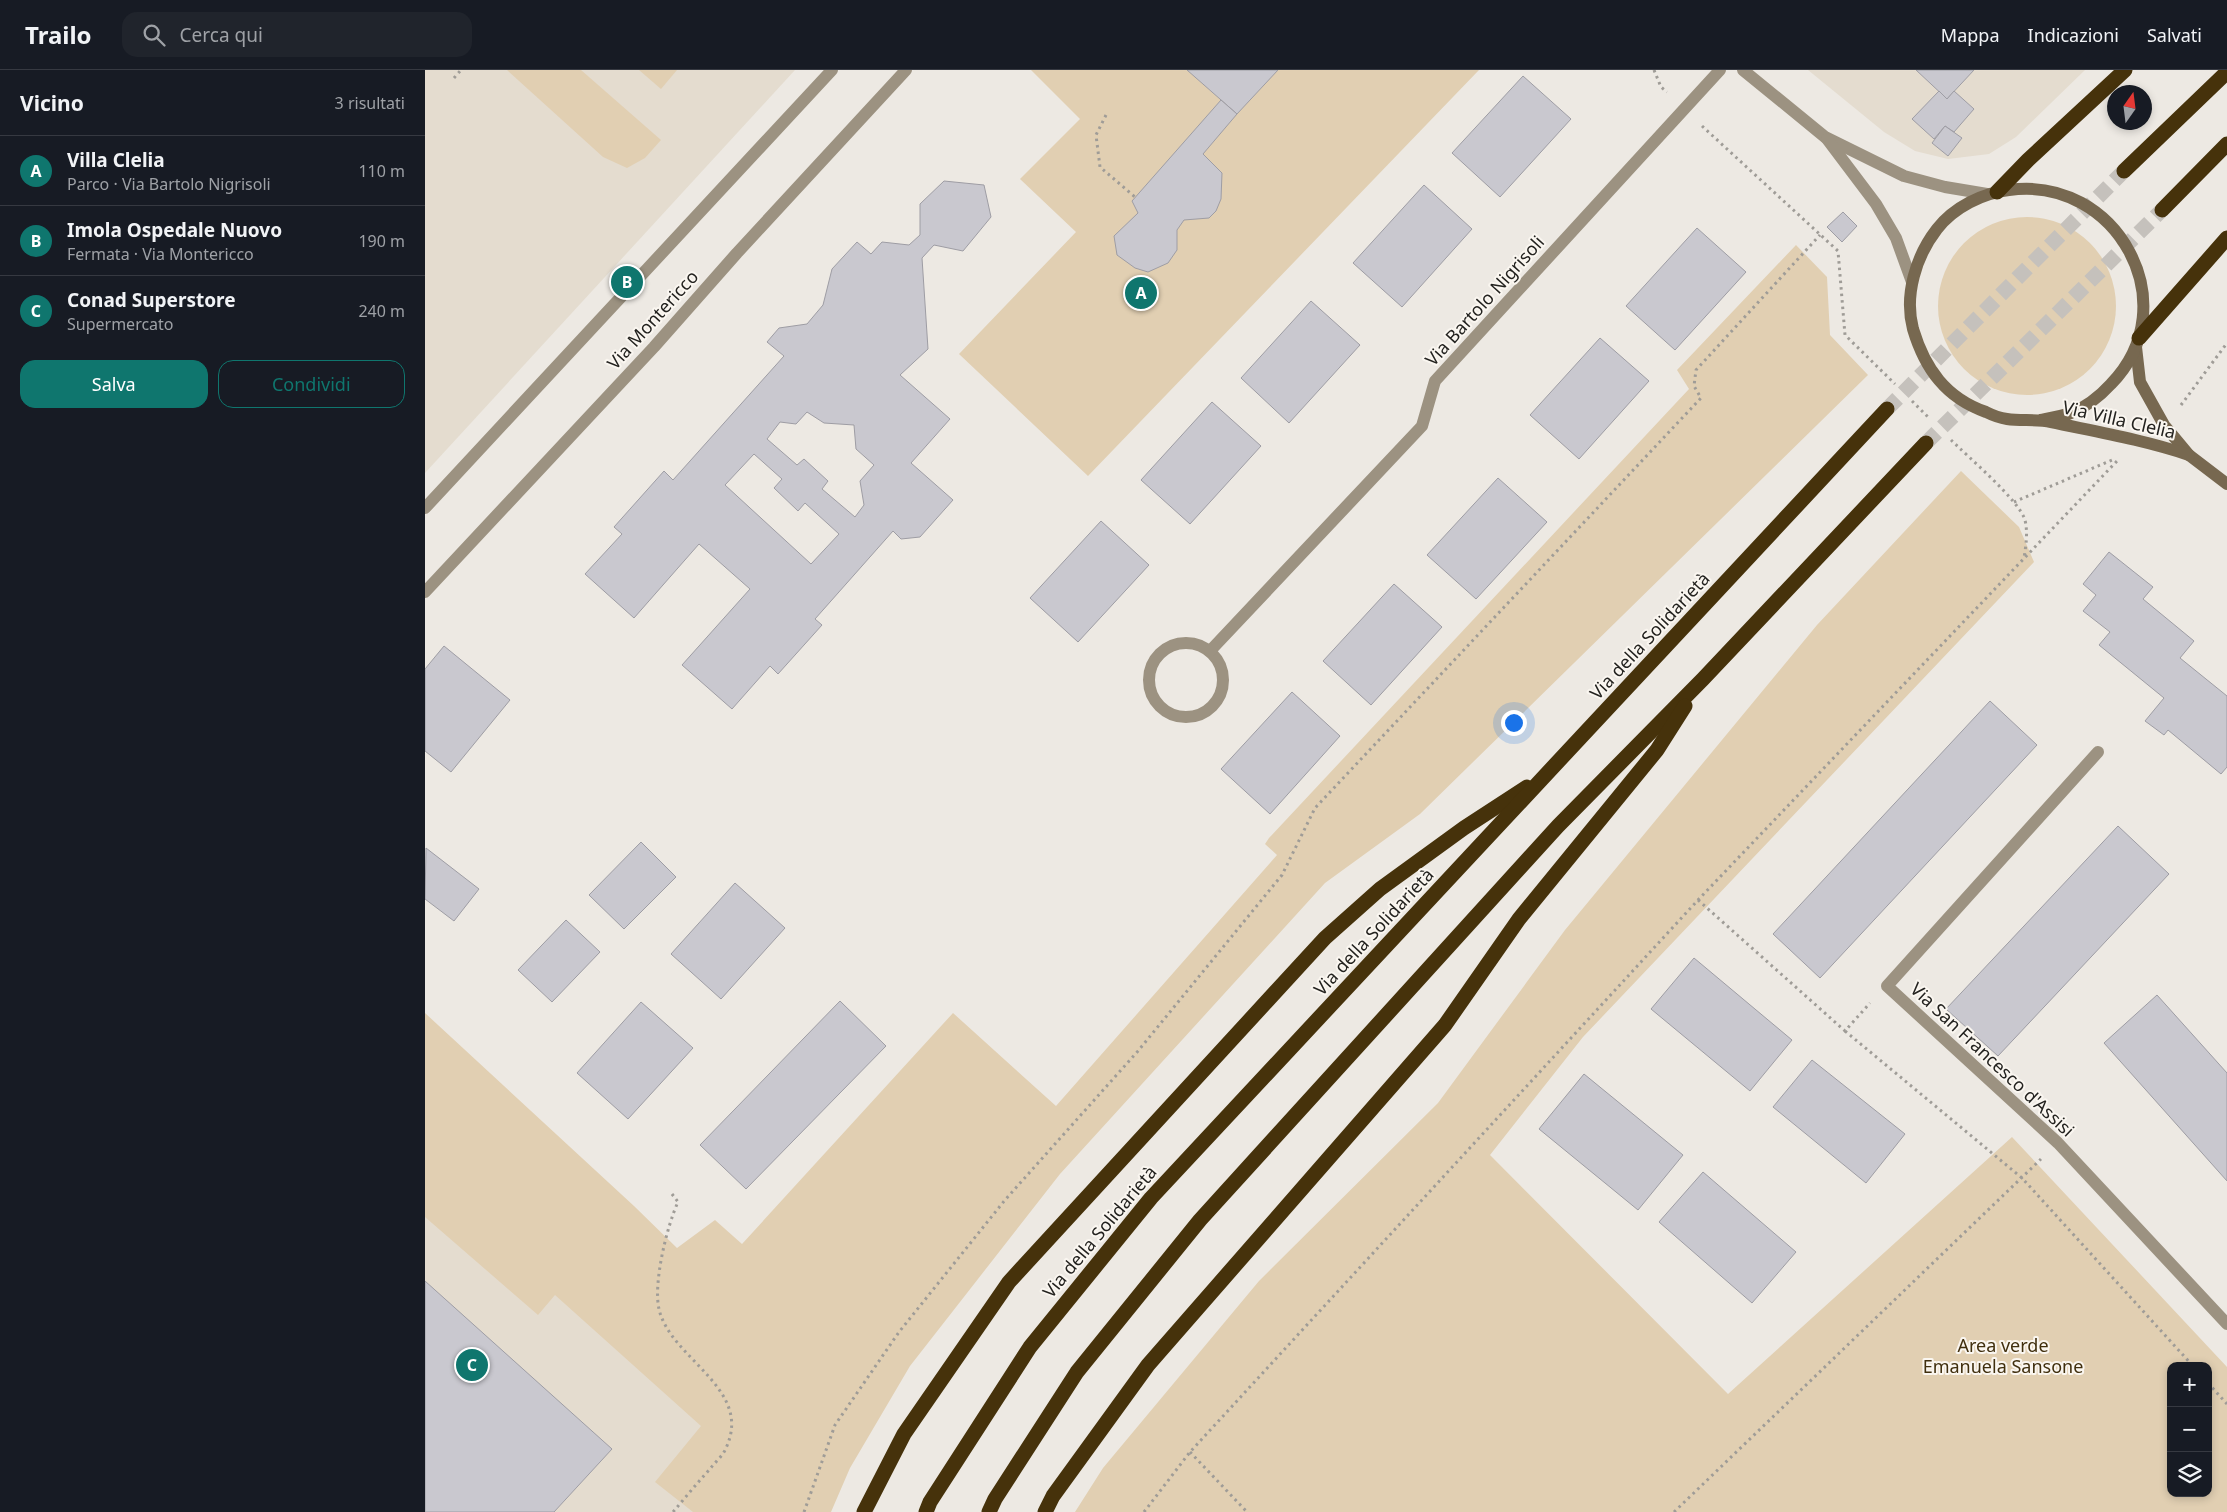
<!DOCTYPE html>
<html lang="it">
<head>
<meta charset="utf-8">
<style>
	body { margin:0; font-family:"Noto Sans",sans-serif; background:#20242c; color:#f1f3f6 }
	.controls { position:absolute; right:15px; bottom:15px; display:grid; overflow:hidden; border-radius:10px; box-shadow:0 2px 8px #0003 }
	.controls button { width:45px; height:45px; display:grid; place-items:center; padding:0; border:0; border-bottom:1px solid #363941; background:#171b24; color:#f1f3f6; font:25px sans-serif }
	.compass { position:absolute; left:1682px; top:15px; width:45px; height:45px; border-radius:50%; background:#171b24; box-shadow:0 2px 8px #0003; rotate:14deg }
	.you { position:absolute; left:1088px; top:652px; width:18px; height:18px; margin:-12px; border:4px solid #fff; border-radius:50%; background:#1a73e8; box-shadow:0 0 0 8px #1a73e833 }
	.badge { display:grid; place-items:center; width:32px; height:32px; border-radius:50%; background:#0f766e; color:#fff; font-size:16px; font-weight:700 }
	.pin { position:absolute; translate:-50% -50%; border:2px solid #fff; box-shadow:0 1px 5px #0006 }
	.list { margin:0; padding:0; list-style:none }
	h2 { display:flex; justify-content:space-between; align-items:center; height:65px; margin:0; padding:0 20px; font-size:21px }
	h2 small { font-size:16px; font-weight:400; color:#9ea1a6 }
	.list li { display:grid; grid-template-columns:32px 1fr auto; gap:15px; align-items:center; box-sizing:border-box; height:70px; padding:0 20px; border-top:1px solid #363941 }
	.list b { display:block; font-size:19px; white-space:nowrap }
	.list p { margin:0; font-size:16px; white-space:nowrap; color:#9ea1a6 }
	.list em { font-size:16px; font-style:normal; color:#9ea1a6 }
	.actions { display:flex; gap:10px; padding:15px 20px }
	.actions a { flex:1; padding:11px 0; border:1px solid #0f766e; border-radius:15px; text-align:center; font-size:18px; color:#0f766e }
	.actions .main { background:#0f766e; color:#fff }
	.icon { flex:none; width:28px; height:28px; fill:none; stroke:currentColor; stroke-width:2; stroke-linecap:round; stroke-linejoin:round }
	.map { position:relative; flex:none; width:1802px; height:1442px; overflow:hidden }
	header { display:flex; align-items:center; gap:30px; box-sizing:border-box; height:70px; padding:0 25px; background:#171b24; border-bottom:1px solid #363941 }
	header strong { font-size:24px }
	nav { display:flex; gap:28px; margin-inline-start:auto; font-size:18px }
	.search { width:350px; height:45px; background:#20242c; display:flex; align-items:center; gap:12px; box-sizing:border-box; padding:0 18px; border-radius:15px; color:#9ea1a6; font-size:19px }
	main { display:flex }
	aside { flex:1; background:#171b24 }
	.map>svg:first-child { display:block }
	.built { fill:#e4dccf }
	.green { fill:#e1cfb2; fill-rule:evenodd }
	.building { fill:#c9c8cf; stroke:#9e9da4; fill-rule:evenodd }
	.lines { fill:none; stroke-linecap:round; stroke-linejoin:round }
	.highway-tunnel { stroke:#c5c1bc; stroke-width:15; stroke-dasharray:15 8; stroke-linecap:butt }
	.path { stroke:#9f9c97; stroke-width:3; stroke-dasharray:2.5 4; stroke-linecap:butt }
	.street { stroke:#9c9281; stroke-width:12 }
	.secondary { stroke:#776850; stroke-width:12 }
	.highway { stroke:#46320b; stroke-width:15 }
	.labels { text-anchor:middle; stroke-width:4; stroke-linejoin:round; paint-order:stroke }
	.street-label { font-size:18px; fill:#23221f; stroke:#faf6f0 }
	.park-label { font-size:18px; fill:#402f0e; stroke:#faf6f0 }
</style>
</head>
<body>
<header>
<strong>Trailo</strong>
<div class="search"><svg class="icon" aria-label="search" viewBox="0 0 24 24"><circle cx="10" cy="10" r="6"/><path d="M15 15l6 6"/></svg>Cerca qui</div>
<nav><a>Mappa</a><a>Indicazioni</a><a>Salvati</a></nav>
</header>
<main>
<aside>
<h2>Vicino<small>3 risultati</small></h2>
<ul class="list">
<li><span class="badge">A</span><div><b>Villa Clelia</b><p>Parco · Via Bartolo Nigrisoli</p></div><em>110 m</em></li>
<li><span class="badge">B</span><div><b>Imola Ospedale Nuovo</b><p>Fermata · Via Montericco</p></div><em>190 m</em></li>
<li><span class="badge">C</span><div><b>Conad Superstore</b><p>Supermercato</p></div><em>240 m</em></li>
</ul>
<div class="actions"><a class="main">Salva</a><a>Condividi</a></div>
</aside>
<div class="map">
<svg width="1802" height="1442" viewBox="0 0 1802 1442">
	<rect width="100%" height="100%" fill="#ede9e3"/>
	<g class="built">
		<path d="M0,0H370L0,403Z"/>
		<path d="M1383,0H1660L1591,67L1564,84L1523,89L1490,81L1459,62Z"/>
		<path d="M0,946L342,1442H0Z"/>
	</g>
	<g class="green">
		<path d="M82,0H156L236,70L220,88L202,98L178,87Z"/>
		<path d="M214,0H252L236,19Z"/>
		<path d="M606,0H1054L663,406L534,284L651,162L595,109L655,49Z"/>
		<circle cx="1602" cy="236" r="89"/>
		<path d="M1371,175L1402,207L1405,265L1443,305L995,744L900,813L635,1104L485,1296L425,1398L406,1442H268L230,1412L276,1356L130,1225L113,1245L0,1147V943L209,1136L252,1178L290,1150L317,1174L528,943L631,1036L852,785L840,774L844,768L1264,319L1252,300Z"/>
		<path d="M1536,401L1594,457L1609,492L1158,967L1065,1085L1303,1324L1587,1067L1802,1297V1442H650L678,1398L834,1211L1013,1033L1140,860L1392,555ZM1746,1296H1783V1423H1746Z"/>
	</g>
	<g class="building">
		<path d="M762,0H853L812,44Z"/>
		<path d="M1491,0H1549L1522,29Z"/>
		<path d="M1098,6L1146,49L1075,127L1027,83Z"/>
		<path d="M1514,21L1522,29L1529,21L1549,39L1529,62L1520,56L1509,69L1487,49Z"/>
		<path d="M796,30L812,44L778,84L797,103L796,129L791,141L784,148L759,150L752,160V180L743,193L723,202L710,198L692,185L689,166L713,143L707,131Z"/>
		<path d="M1520,56L1537,68L1523,86L1507,73Z"/>
		<path d="M519,111L559,115L566,147L538,181L509,175L497,188L503,279L475,305L525,349L486,393L528,430L495,467L476,469L468,461L390,549L397,555L353,604L345,596L307,639L257,595L325,519L274,474L209,548L160,504L197,464L189,457L239,401L248,410L359,286L342,272L354,258L382,254L398,235L407,199L432,172L446,184L457,172L484,175L495,165V134ZM382,342L399,353L429,355L431,379L449,395L435,411L439,435L430,447L397,419L403,411L379,389L372,395L342,369L355,352L371,354ZM329,384L357,409L349,418L373,441L380,433L414,464L386,494L300,415Z"/>
		<path d="M999,115L1047,159L977,237L928,193Z"/>
		<path d="M1418,142L1432,156L1417,172L1402,157Z"/>
		<path d="M1272,158L1321,202L1250,280L1201,236Z"/>
		<path d="M886,231L935,275L864,353L816,308Z"/>
		<path d="M1175,268L1224,311L1154,389L1105,345Z"/>
		<path d="M787,332L836,376L765,454L716,410Z"/>
		<path d="M1073,408L1122,452L1051,529L1002,485Z"/>
		<path d="M676,451L724,495L653,572L605,528Z"/>
		<path d="M1684,482L1728,517L1718,529L1769,571L1755,588L1802,626V697L1796,704L1743,660L1739,665L1720,651L1739,628L1674,575L1685,562L1658,541L1671,525L1658,514Z"/>
		<path d="M969,514L1017,557L946,635L898,591Z"/>
		<path d="M19,576L85,630L26,702L0,681V599Z"/>
		<path d="M867,622L915,666L845,744L796,699Z"/>
		<path d="M1565,631L1612,675L1395,908L1348,864Z"/>
		<path d="M1693,756L1744,804L1573,986L1521,939Z"/>
		<path d="M216,772L251,807L199,859L164,825Z"/>
		<path d="M1,778L54,819L29,851L0,829Z"/>
		<path d="M310,813L360,858L296,929L246,884Z"/>
		<path d="M141,850L175,882L127,932L93,900Z"/>
		<path d="M1269,888L1367,970L1325,1021L1226,939Z"/>
		<path d="M1732,925L1802,1003V1111L1679,973Z"/>
		<path d="M415,931L461,976L321,1119L275,1075Z"/>
		<path d="M216,932L268,978L203,1049L152,1003Z"/>
		<path d="M1387,990L1480,1064L1441,1113L1348,1037Z"/>
		<path d="M1159,1004L1258,1085L1213,1140L1114,1059Z"/>
		<path d="M1278,1102L1371,1182L1327,1233L1234,1152Z"/>
		<path d="M0,1211L187,1379L129,1442H0Z"/>
	</g>
	<g class="lines">
		<g class="highway-tunnel">
			<path d="M1462,339L1699,101"/>
			<path d="M1501,373L1737,140"/>
		</g>
		<g class="path">
			<path d="M1229,0L1236,17L1242,22"/>
			<path d="M29,8L36,0"/>
			<path d="M681,45L671,65L675,97L710,127"/>
			<path d="M1277,56L1413,181L1420,265L1470,314"/>
			<path d="M1487,331L1504,348"/>
			<path d="M1756,335L1802,273"/>
			<path d="M1526,370C1542,386 1594,430 1600,450C1603,463 1601,475 1599,488"/>
			<path d="M1589,432L1687,390"/>
			<path d="M1273,830L1420,961L1445,933"/>
			<path d="M1420,961L1597,1108L1768,1296"/>
			<path d="M247,1124L253,1132C242,1156 228,1213 234,1239C245,1289 329,1318 301,1378C298,1386 290,1392 285,1399C272,1413 260,1428 248,1442"/>
			<path d="M1783,1313L1802,1334"/>
			<path d="M765,1382L822,1442"/>
			<path d="M379,1442L410,1355L474,1262L580,1130L713,981L857,805L890,738L1276,328L1269,316L1271,300L1395,165"/>
			<path d="M719,1442L765,1382L1273,830L1692,391"/>
			<path d="M1249,1442L1616,1089"/>
		</g>
		<g class="street">
			<path d="M1318,0L1400,67L1479,106L1520,117L1562,124"/>
			<path d="M1402,69L1451,134L1471,168L1487,212"/>
			<path d="M0,438L407,0"/>
			<path d="M0,522L229,277L312,183L481,0"/>
			<circle cx="761" cy="610" r="37"/>
			<path d="M785,581L997,356L1010,311L1295,0"/>
			<path d="M1673,682L1462,916L1633,1073L1802,1254"/>
		</g>
		<g class="secondary">
			<path d="M1711,277L1715,312L1739,355L1764,385L1802,414"/>
			<path d="M1616,350C1626,348 1637,346 1646,343C1661,337 1675,326 1686,314C1763,235 1692,105 1584,120C1558,123 1529,137 1512,159C1491,186 1479,225 1488,259C1500,299 1521,328 1561,342C1567,345 1575,348 1582,349C1596,351 1611,349 1626,352C1673,362 1719,370 1764,385"/>
		</g>
		<g class="highway">
			<path d="M1699,101L1802,2"/>
			<path d="M1572,122L1603,90L1700,0"/>
			<path d="M1737,140L1802,74"/>
			<path d="M1714,268L1802,168"/>
			<path d="M439,1442L479,1364L584,1212L900,868L955,819L1039,758L1102,717"/>
			<path d="M501,1442L505,1432L605,1277L726,1128L1462,339"/>
			<path d="M564,1442L570,1429L652,1302L775,1150L1133,756L1278,609L1501,373"/>
			<path d="M620,1442L628,1426L723,1295L1020,955L1094,849L1232,680L1260,636"/>
		</g>
	</g>
	<g class="labels">
		<g class="street-label">
			<text transform="translate(1060 231) rotate(-48)" y="6">Via Bartolo Nigrisoli</text>
			<text transform="translate(228 250) rotate(-48)" y="6">Via Montericco</text>
			<text transform="translate(1694 350) rotate(13)" y="6">Via Villa Clelia</text>
			<text transform="translate(1225 566) rotate(-47)" y="6">Via della Solidarietà</text>
			<text transform="translate(949 862) rotate(-47)" y="6">Via della Solidarietà</text>
			<text transform="translate(1567 990) rotate(43)" y="6">Via San Francesco d'Assisi</text>
			<text transform="translate(675 1162) rotate(-50)" y="6">Via della Solidarietà</text>
		</g>
		<g class="park-label">
			<text x="1578" y="1282">Area verde<tspan x="1578" dy="21">Emanuela Sansone</tspan></text>
		</g>
	</g>
</svg>
<div class="controls">
<button>+</button>
<button>−</button>
<button><svg class="icon" aria-label="layers" viewBox="0 0 24 24"><path d="M12 4l9 5-9 5-9-5zM3 14l9 5 9-5"/></svg></button>
</div>
<svg class="compass" viewBox="-18 -18 36 36"><path d="M0-13l5 13h-10z" fill="#e53935"/><path d="M0 13l5-13h-10z" fill="#9ea1a6"/></svg>
<div class="you"></div>
<div class="pin badge" style="left:716px;top:223px">A</div>
<div class="pin badge" style="left:202px;top:212px">B</div>
<div class="pin badge" style="left:47px;top:1295px">C</div>
</div>
</main>
</body>
</html>
